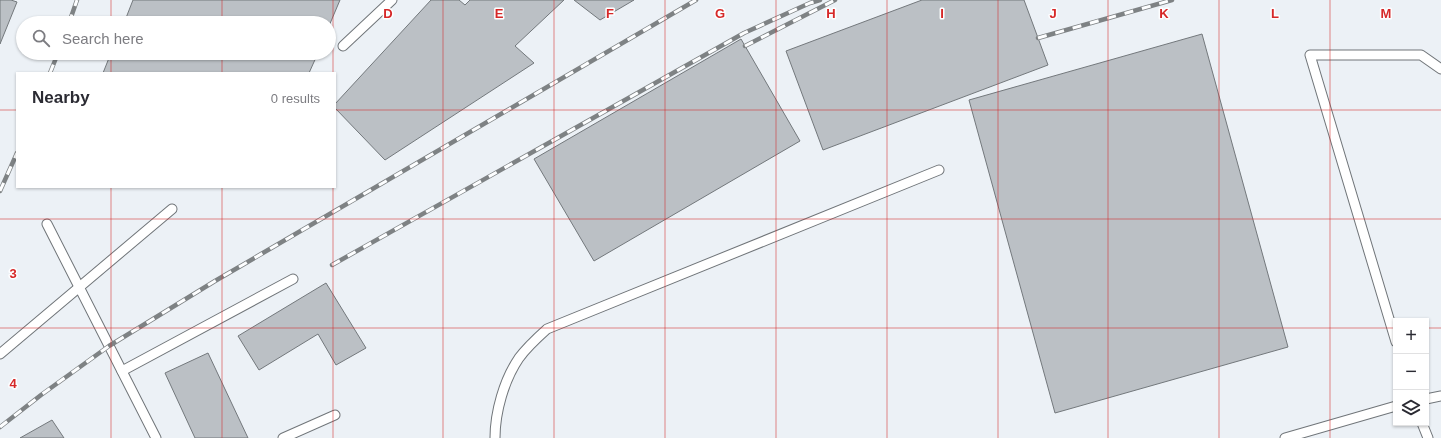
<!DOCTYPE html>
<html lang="en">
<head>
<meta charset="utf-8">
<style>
	body { margin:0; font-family:Arial,sans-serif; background:#f7f7f7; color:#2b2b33 }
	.controls { position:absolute; right:12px; bottom:12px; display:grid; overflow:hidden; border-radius:0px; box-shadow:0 1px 3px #0004 }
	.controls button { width:36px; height:36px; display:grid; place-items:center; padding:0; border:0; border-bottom:1px solid #e1e1e2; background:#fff; color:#2b2b33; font:20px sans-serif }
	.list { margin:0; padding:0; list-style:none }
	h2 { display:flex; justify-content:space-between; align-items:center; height:52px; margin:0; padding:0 16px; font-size:17px }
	h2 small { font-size:13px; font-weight:400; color:#7c7c81 }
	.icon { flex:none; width:22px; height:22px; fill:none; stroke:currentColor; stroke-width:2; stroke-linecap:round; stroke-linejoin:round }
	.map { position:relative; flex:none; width:1441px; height:438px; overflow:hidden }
	.search { position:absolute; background:#fff; box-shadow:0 1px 3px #0004; left:16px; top:16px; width:320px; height:44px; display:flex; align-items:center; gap:10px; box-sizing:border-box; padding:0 14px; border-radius:22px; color:#7c7c81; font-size:15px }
	.panel { position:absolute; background:#fff; box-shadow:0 1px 3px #0004; left:16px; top:72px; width:320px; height:116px; border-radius:0px }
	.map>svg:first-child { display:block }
	.building { fill:#bbc0c5; stroke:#73787c }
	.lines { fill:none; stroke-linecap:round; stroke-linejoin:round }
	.lane-casing { stroke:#707579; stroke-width:11 }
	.lane { stroke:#fff; stroke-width:9 }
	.rail-casing { stroke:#7e8284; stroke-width:4.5 }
	.rail { stroke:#fdfeff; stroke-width:3; stroke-dasharray:9; stroke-linecap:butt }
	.grid { fill:none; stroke:#d62828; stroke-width:1; stroke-opacity:0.55 }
	.grid-label { font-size:13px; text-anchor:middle; font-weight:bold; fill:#d62828; stroke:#fdfeff; stroke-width:3; stroke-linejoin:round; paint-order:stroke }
</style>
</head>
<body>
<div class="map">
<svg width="1441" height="438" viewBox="0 0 1441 438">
	<rect width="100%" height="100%" fill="#ecf1f6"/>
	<g class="building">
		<path d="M0,0H11L17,2L0,44Z"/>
		<path d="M133,0H340L329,26V23H124Z"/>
		<path d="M431,0H459L465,5L470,0H564L515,46L534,63L385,160L335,108V104Z"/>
		<path d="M574,0H634L600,20Z"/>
		<path d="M922,0H1024L1048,65L823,150L786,51Z"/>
		<path d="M1202,34L1288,347L1055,413L969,100Z"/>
		<path d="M741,39L800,141L594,261L534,159Z"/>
		<path d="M111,53H318L309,73H103Z"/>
		<path d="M326,283L366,348L336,365L318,334L259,370L238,336Z"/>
		<path d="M208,353L248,438H195L165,373Z"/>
		<path d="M52,420L64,438H20Z"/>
	</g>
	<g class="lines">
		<g class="lane-casing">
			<g id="lane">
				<path d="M343,46L392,0"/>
				<path d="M47,224L156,438"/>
				<path d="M1396,342L1310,55H1421L1441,69"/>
				<path d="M0,354L172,209"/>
				<path d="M122,371L293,279"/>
				<path d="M1426,399L1441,396"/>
				<path d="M1422,423L1428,438"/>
				<path d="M283,438L335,415"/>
				<path d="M495,438C495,412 504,380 519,358C527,347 537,338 547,329L939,170"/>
				<path d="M1285,438L1396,406"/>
			</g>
		</g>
		<use href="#lane" class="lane"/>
		<g class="rail-casing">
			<g id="rail">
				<path d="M69,23L77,0"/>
				<path d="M1038,38L1172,0"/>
				<path d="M745,46L835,0"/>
				<path d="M50,73L58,53"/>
				<path d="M0,191L17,153"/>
				<path d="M332,265L744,33L810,3L820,0"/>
				<path d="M0,427L41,395L109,346L215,281L696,0"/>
			</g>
		</g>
		<use href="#rail" class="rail"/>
	</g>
	<path class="grid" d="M111,0V23M222,0V23M333,0V73M443,0V438M554,0V438M665,0V438M776,0V438M887,0V438M998,0V438M1108,0V438M1219,0V438M1330,0V438M111,53V73M222,53V73M0,110H17M335,110H1441M111,187V438M222,187V438M333,187V438M0,219H1441M0,328H1396M1426,328H1441"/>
	<g class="grid-label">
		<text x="388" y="18">D</text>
		<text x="499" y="18">E</text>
		<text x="610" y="18">F</text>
		<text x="720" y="18">G</text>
		<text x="831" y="18">H</text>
		<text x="942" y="18">I</text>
		<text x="1053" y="18">J</text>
		<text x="1164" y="18">K</text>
		<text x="1275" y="18">L</text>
		<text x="1386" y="18">M</text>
		<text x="13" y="278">3</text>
		<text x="13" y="388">4</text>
	</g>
</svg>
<div class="controls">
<button>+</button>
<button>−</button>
<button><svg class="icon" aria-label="layers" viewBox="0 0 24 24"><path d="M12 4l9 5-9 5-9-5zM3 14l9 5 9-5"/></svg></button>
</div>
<div class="search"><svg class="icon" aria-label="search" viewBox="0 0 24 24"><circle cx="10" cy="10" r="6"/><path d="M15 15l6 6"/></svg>Search here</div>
<section class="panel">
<h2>Nearby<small>0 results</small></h2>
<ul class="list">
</ul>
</section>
</div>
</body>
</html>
